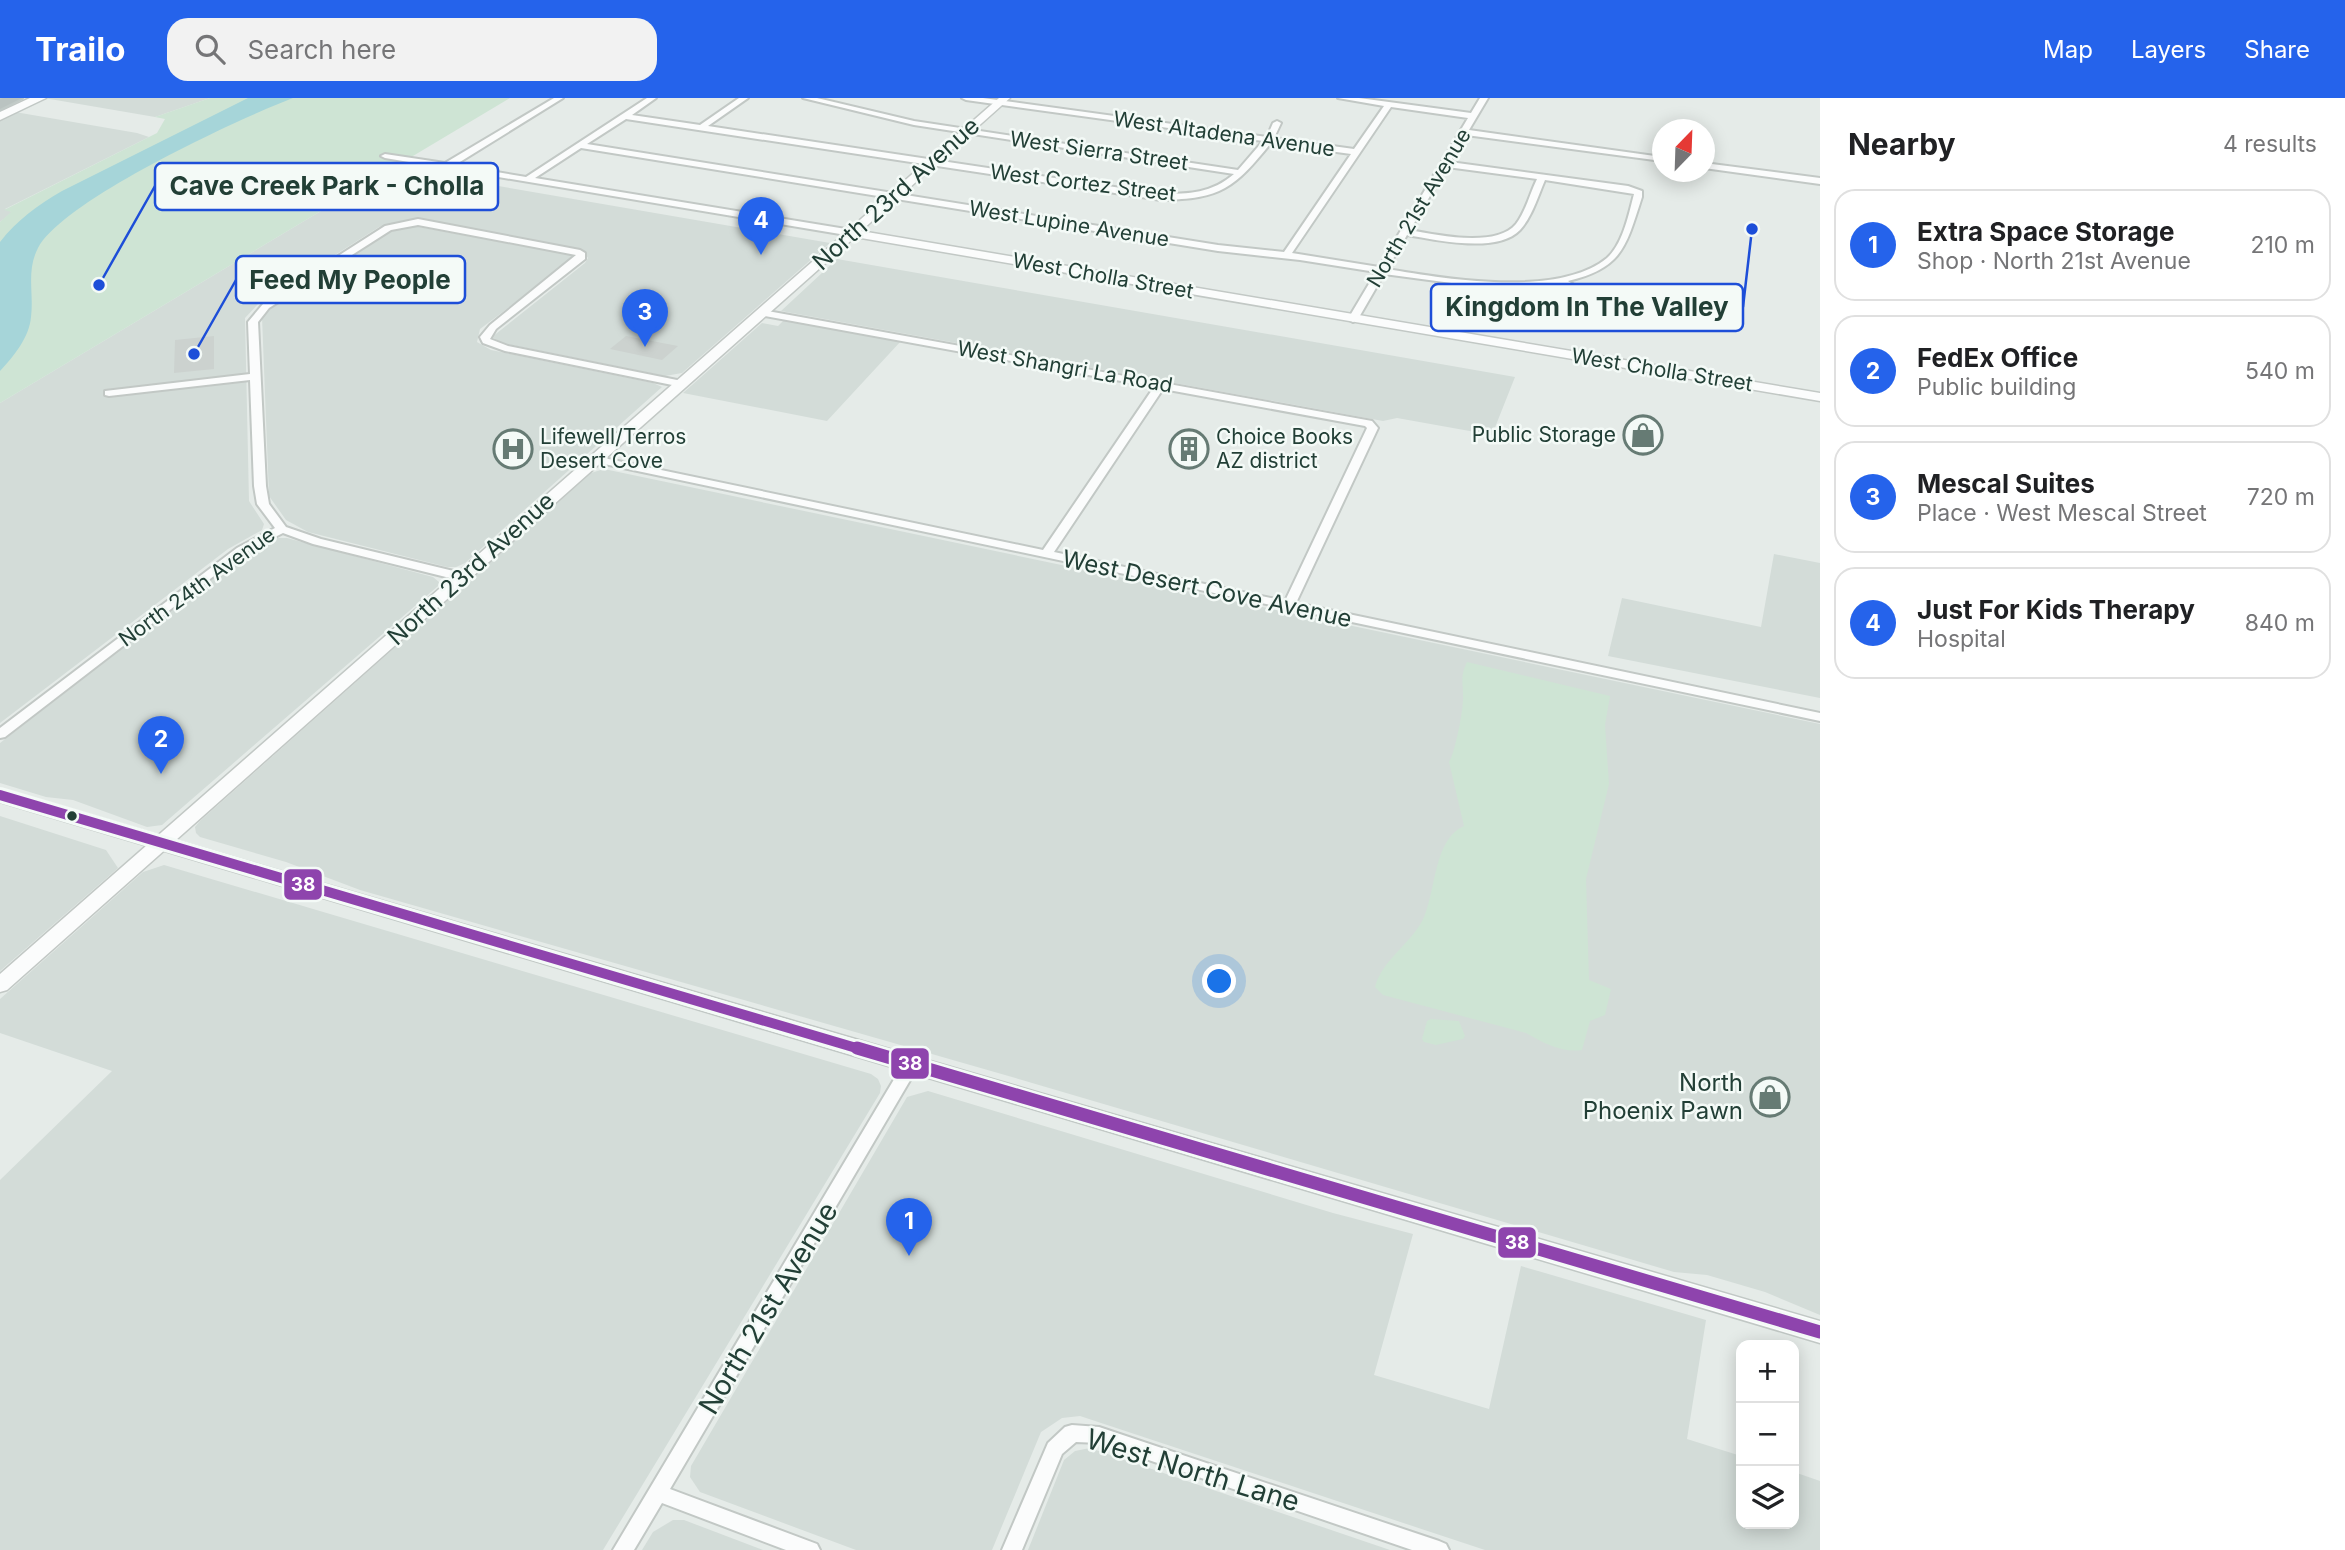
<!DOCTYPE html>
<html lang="en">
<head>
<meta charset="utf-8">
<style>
	body { margin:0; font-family:Inter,sans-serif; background:#f2f2f2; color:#202124 }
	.controls { position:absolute; right:21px; bottom:21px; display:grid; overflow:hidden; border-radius:14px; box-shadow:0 4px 18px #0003 }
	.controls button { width:63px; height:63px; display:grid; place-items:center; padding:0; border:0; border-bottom:2px solid #e0e0e0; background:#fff; color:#202124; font:35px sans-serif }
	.compass { position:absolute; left:1652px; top:21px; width:63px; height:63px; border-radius:50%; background:#fff; box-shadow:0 4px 18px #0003; rotate:23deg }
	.you { position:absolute; left:1220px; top:884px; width:24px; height:24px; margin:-18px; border:5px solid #fff; border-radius:50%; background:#1a73e8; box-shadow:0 0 0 10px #1a73e833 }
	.badge { display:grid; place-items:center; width:46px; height:46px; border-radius:50%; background:#2563eb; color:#fff; font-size:23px; font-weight:700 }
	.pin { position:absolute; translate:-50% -58px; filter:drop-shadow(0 2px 4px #0008) }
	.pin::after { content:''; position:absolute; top:37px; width:24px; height:21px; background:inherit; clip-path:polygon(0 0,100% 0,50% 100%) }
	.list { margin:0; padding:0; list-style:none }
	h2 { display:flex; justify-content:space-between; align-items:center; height:91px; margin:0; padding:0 28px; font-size:30px }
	h2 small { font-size:23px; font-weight:400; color:#757577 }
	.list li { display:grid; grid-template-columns:46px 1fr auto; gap:21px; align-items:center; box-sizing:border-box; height:112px; margin:0 14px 14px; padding:0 14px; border:2px solid #e0e0e0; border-radius:21px }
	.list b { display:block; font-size:26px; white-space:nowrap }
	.list p { margin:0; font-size:23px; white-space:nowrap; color:#757577 }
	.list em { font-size:23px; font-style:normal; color:#757577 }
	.icon { flex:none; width:38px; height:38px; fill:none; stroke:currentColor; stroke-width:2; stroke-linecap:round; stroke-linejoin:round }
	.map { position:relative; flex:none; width:1820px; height:1452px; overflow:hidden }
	header { display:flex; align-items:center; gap:42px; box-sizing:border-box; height:98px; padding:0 35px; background:#2563eb; color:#fff }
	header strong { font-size:33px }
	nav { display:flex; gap:38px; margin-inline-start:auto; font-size:24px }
	.search { width:490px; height:63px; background:#f2f2f2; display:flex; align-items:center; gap:18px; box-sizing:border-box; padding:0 24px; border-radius:21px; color:#757577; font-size:26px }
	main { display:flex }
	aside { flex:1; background:#fff }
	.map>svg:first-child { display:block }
	.built { fill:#d3dcd8 }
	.green { fill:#cee4d4 }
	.water { fill:#a6d5d9 }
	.building { fill:#ccd2cf }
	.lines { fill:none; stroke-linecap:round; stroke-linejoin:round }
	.minor-casing { stroke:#c2c8c5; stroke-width:4 }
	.tertiary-casing { stroke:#c2c8c5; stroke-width:3 }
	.secondary-casing { stroke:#c1c8c5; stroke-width:3 }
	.motorway-casing { stroke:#c1cac7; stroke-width:4 }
	.minor { fill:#fbfcfc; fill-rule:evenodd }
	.tertiary { fill:#fbfcfc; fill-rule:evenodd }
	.secondary { fill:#fbfcfc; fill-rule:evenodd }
	.motorway { fill:#bac3c1; fill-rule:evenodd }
	.bus-1-far1-casing { stroke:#f4faf7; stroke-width:16 }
	.bus-1-casing { stroke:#f4faf7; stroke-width:18 }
	.bus-1-far1 { stroke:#8e44ad; stroke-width:10 }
	.bus-1 { stroke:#8e44ad; stroke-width:13 }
	.bus-dot { fill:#223f36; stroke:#f4faf7; stroke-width:2.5 }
	.labels { text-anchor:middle; stroke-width:5; stroke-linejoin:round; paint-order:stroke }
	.far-street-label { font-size:21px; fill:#223f36; stroke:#f4faf7 }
	.far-poi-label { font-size:21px; fill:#223f36; stroke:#f4faf7; text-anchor:start }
	.street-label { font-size:24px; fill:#223f36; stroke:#f4faf7 }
	.poi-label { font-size:24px; fill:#223f36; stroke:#f4faf7; text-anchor:end }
	.near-street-label { font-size:28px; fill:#223f36; stroke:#f4faf7 }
	.leader { fill:none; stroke:#1d4ed8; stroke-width:2.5 }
	.callout-dot { fill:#1d4ed8; stroke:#f4faf7; stroke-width:2.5 }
	.callout { fill:#f4faf7; stroke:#1d4ed8; stroke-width:2.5 }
	.callout-label { font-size:26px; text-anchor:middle; font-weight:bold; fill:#223f36 }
	.line-badge { stroke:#f4faf7; stroke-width:2.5 }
	.badge-label { font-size:19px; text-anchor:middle; font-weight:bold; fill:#fff }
</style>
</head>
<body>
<header>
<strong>Trailo</strong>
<div class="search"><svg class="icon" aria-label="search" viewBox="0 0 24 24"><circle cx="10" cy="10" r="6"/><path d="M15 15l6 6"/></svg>Search here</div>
<nav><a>Map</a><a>Layers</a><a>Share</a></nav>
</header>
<main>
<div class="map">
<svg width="1820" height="1452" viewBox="0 0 1820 1452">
	<rect width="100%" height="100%" fill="#e5ebe8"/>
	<g class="built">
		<path d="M44,0H210L155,19Z"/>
		<path d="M15,14L137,35L149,39L5,111L12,114L0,124V21Z"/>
		<path d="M393,70L830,145L682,275L665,278L502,245L492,239L585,165L588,160L583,152L428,122L400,123L379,129L258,206L245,220L249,403L264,426L262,432L228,451L0,625V305Z"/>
		<path d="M408,127L571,157V163L480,231L477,244L491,252L653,285L662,289L465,465L456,469H447L308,434L286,422L269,398L262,219L273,209L392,132Z"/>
		<path d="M837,161L1515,279L1492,337L1397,320L1383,323L781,213Z"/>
		<path d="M784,222L901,243L827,323L683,295L762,225L778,228Z"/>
		<path d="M604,371L1820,626V1217L1765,1194L1707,1177L1674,1174L1012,979L360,792L286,764L200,739L196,735L195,729L200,723L591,375Z"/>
		<path d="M274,440H287L433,479L439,484L438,488L162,727L147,729L73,702L46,699L0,685V645L243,457Z"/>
		<path d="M1774,456L1820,465V600L1608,558L1622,500L1761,529Z"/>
		<path d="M0,718L106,752L118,770L0,873Z"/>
		<path d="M164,767L871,976L878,981L881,988L880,995L603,1452H0V1082L112,973L0,935V901L143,774Z"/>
		<path d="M928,993L1333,1115L1413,1136L1374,1277L1489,1311L1521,1168L1706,1222L1687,1341L1741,1358V1426H1794V1374L1820,1383V1452H1485L1080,1318L1062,1320L1041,1334L992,1452H856L700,1394L690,1379L691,1368L907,999Z"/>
		<path d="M1090,1350L1390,1452H1028L1064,1362L1075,1353Z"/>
		<path d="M673,1422H684L763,1452H642L653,1434Z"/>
	</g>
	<g class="green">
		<path d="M210,0H510L0,305V124L11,114L4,112L157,35L165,21L155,19Z"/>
		<path d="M1467,564L1610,598L1605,627L1609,686L1586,781L1589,882L1611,891L1605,917L1590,923L1582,952C1561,955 1544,945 1526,935L1383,897L1375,889C1383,860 1412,846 1424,819C1436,791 1434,741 1464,728L1449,664C1455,655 1464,610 1463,597C1463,584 1460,578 1467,564Z"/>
		<path d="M1431,921L1459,923L1465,938L1463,941L1436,947L1424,944L1422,941L1427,923Z"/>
	</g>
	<path class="water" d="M248,0H293C238,21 63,102 38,150C26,173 34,195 31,219C29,240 14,258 0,273V144C17,122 38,107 62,93Z"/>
	<g class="building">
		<path d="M214,238V271L174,275L175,242Z"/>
		<path d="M626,238L678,248L662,262L610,251Z"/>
	</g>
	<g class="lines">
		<g class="minor-casing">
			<g id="minor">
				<path d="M554,0H563L455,67L526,79L647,0H656L632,17L700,27L739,0H748L708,28L1161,96C1189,96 1212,95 1234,76L914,27L803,0H817L914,23L1238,72L1263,43L966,2L962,0H983L1267,39L1273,25L1277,23L1281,25L1274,40L1354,51L1384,8L1338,0H1359L1471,15L1480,0H1488L1469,32L1662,59V63L1466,37L1450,64L1628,88L1642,93V99C1626,148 1623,170 1568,183L1596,202L1588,204L1558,186L1514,190L1474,188L1384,176L1358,221L1353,224L1348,221L1376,174L1300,162L1218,153L581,50L535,80L852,132L856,135L852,138L385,60L381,58L385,56L445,65ZM1391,9L1468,20L1379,169L1292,155ZM626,21L1161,102C1222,101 1234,90 1271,45L1351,56L1284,154L1218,147L587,46ZM1447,69L1537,81C1530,95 1526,113 1516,126C1496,150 1437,137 1410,132ZM1545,82L1634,96C1629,115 1623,146 1607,160C1558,200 1446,181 1387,171L1407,137C1437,142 1497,156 1520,132C1532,119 1538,98 1545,82Z"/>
				<path d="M1704,65L1820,80V86L1704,70Z"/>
				<path d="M418,121L580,152L585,155V161L496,231L490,241L508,248L682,283L687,286L682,289L505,253L483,245L480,239L490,227L576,157L418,127L391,132L269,210L258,224L266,388L269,406L286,429L321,441L466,476V482L462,483L313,446L283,435L245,454L5,639L0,640V630L237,450L275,430L257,406L254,388L250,282L109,298L105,297V293L250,276L248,224L263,206L385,128Z"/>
				<path d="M762,212L1372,323L1378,330L1296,505L1820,615V623L590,363L589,361L594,358L1043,452L1154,289L759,217L757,215ZM1163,291L1365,328L1367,330L1285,503L1054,454Z"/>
				<path d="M911,961L917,963L919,967L670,1391L817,1446L820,1452H786L662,1405L634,1452H613L905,963Z"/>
				<path d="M1072,1327L1099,1329L1439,1443L1446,1446L1449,1452H1412L1099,1345L1076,1344L1062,1356L1022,1452H1002L1048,1345L1065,1329Z"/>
			</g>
		</g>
		<g class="tertiary-casing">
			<path id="tertiary" d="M999,0H1010L861,133L1820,295V303L855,139L7,892L0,894V876Z"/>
		</g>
		<g class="secondary-casing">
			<g id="secondary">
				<path d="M30,0H46L0,22V14Z"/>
				<path d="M0,691L1820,1223V1245L0,704Z"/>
			</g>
		</g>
		<g class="motorway-casing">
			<path id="motorway" d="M3,0H22L0,11V1Z"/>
		</g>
		<use href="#minor" class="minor"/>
		<use href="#tertiary" class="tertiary"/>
		<use href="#secondary" class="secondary"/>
		<use href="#motorway" class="motorway"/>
		<g class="bus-1-far1-casing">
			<path id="bus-1-far1" d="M0,697L863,952"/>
		</g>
		<g class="bus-1-casing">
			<path id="bus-1" d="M857,950L1820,1234"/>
		</g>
		<use href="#bus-1-far1" class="bus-1-far1"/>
		<use href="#bus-1" class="bus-1"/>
	</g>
	<defs>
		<g id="shop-ring" transform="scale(2.0125)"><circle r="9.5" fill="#f4faf7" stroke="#667b74" stroke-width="1.5"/><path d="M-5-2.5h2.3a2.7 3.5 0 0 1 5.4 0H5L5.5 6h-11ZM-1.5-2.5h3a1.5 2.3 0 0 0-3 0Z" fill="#667b74"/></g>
		<g id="hospital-ring" transform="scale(2.0125)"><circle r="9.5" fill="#f4faf7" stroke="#667b74" stroke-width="1.5"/><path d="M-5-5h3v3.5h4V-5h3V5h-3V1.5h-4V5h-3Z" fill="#667b74"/></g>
		<g id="building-ring" transform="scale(2.0125)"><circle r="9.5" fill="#f4faf7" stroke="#667b74" stroke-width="1.5"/><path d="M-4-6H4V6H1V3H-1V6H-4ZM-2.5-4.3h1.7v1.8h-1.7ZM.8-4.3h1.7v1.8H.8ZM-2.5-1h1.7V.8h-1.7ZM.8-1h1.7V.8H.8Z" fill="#667b74"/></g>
	</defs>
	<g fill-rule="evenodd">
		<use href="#shop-ring" x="1643" y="337"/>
		<use href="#hospital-ring" x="513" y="351"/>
		<use href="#building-ring" x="1189" y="351"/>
		<use href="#shop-ring" x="1770" y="999"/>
	</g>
	<circle class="bus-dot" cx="72" cy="718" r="6"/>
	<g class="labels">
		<g class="far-street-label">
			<text transform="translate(1224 36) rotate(8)" y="7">West Altadena Avenue</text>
			<text transform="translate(1099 53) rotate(8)" y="7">West Sierra Street</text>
			<text transform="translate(1083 85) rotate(7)" y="7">West Cortez Street</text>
			<text transform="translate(1419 110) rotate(-59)" y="7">North 21st Avenue</text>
			<text transform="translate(1069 126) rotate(9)" y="7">West Lupine Avenue</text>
			<text transform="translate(1103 178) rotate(10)" y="7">West Cholla Street</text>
			<text transform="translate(1065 269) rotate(10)" y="7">West Shangri La Road</text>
			<text transform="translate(1662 272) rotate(9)" y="7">West Cholla Street</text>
			<text transform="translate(197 489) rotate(-36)" y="7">North 24th Avenue</text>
		</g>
		<g class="far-poi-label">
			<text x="1616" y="344" text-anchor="end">Public Storage</text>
			<text x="540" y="346">Lifewell/Terros<tspan x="540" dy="24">Desert Cove</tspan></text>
			<text x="1216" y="346">Choice Books<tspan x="1216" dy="24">AZ district</tspan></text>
		</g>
		<g class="street-label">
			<text transform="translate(896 96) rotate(-42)" y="8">North 23rd Avenue</text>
			<text transform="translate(471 471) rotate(-42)" y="8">North 23rd Avenue</text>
			<text transform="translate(1207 491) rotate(12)" y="8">West Desert Cove Avenue</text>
		</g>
		<g class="poi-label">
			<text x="1743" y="993">North<tspan x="1743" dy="28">Phoenix Pawn</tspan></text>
		</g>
		<g class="near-street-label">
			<text transform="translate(768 1210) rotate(-59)" y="10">North 21st Avenue</text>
			<text transform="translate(1193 1372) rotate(17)" y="10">West North Lane</text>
		</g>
	</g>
	<path class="leader" d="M99 187L155 88M194 256L236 182M1752 131L1743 209"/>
	<g class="callout-dot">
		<circle cx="99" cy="187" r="7"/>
		<circle cx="194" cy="256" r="7"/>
		<circle cx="1752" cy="131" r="7"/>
	</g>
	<g class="callout">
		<rect x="155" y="65" width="343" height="47" rx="7"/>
		<rect x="236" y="158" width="229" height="47" rx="7"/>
		<rect x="1431" y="186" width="312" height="47" rx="7"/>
	</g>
	<g class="callout-label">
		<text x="327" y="97">Cave Creek Park - Cholla</text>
		<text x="350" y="191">Feed My People</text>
		<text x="1587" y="218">Kingdom In The Valley</text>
	</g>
	<g class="line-badge">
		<rect x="283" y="770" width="40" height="33" rx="7" fill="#8e44ad"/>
		<rect x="890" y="949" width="40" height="33" rx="7" fill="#8e44ad"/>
		<rect x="1497" y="1128" width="40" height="33" rx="7" fill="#8e44ad"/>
	</g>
	<g class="badge-label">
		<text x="303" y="793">38</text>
		<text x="910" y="972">38</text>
		<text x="1517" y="1151">38</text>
	</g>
</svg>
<div class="controls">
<button>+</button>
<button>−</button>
<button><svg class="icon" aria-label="layers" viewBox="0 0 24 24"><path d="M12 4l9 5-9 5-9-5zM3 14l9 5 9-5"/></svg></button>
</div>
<svg class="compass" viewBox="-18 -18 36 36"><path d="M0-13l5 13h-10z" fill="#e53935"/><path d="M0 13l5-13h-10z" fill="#757577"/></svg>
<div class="you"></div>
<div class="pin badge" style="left:909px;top:1158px">1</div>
<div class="pin badge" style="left:161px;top:676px">2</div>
<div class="pin badge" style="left:645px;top:249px">3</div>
<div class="pin badge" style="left:761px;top:157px">4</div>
</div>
<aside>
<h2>Nearby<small>4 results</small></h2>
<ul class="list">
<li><span class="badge">1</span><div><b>Extra Space Storage</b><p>Shop · North 21st Avenue</p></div><em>210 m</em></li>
<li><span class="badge">2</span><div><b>FedEx Office</b><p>Public building</p></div><em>540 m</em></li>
<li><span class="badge">3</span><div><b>Mescal Suites</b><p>Place · West Mescal Street</p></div><em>720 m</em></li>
<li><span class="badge">4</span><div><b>Just For Kids Therapy</b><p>Hospital</p></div><em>840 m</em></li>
</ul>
</aside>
</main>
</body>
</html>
